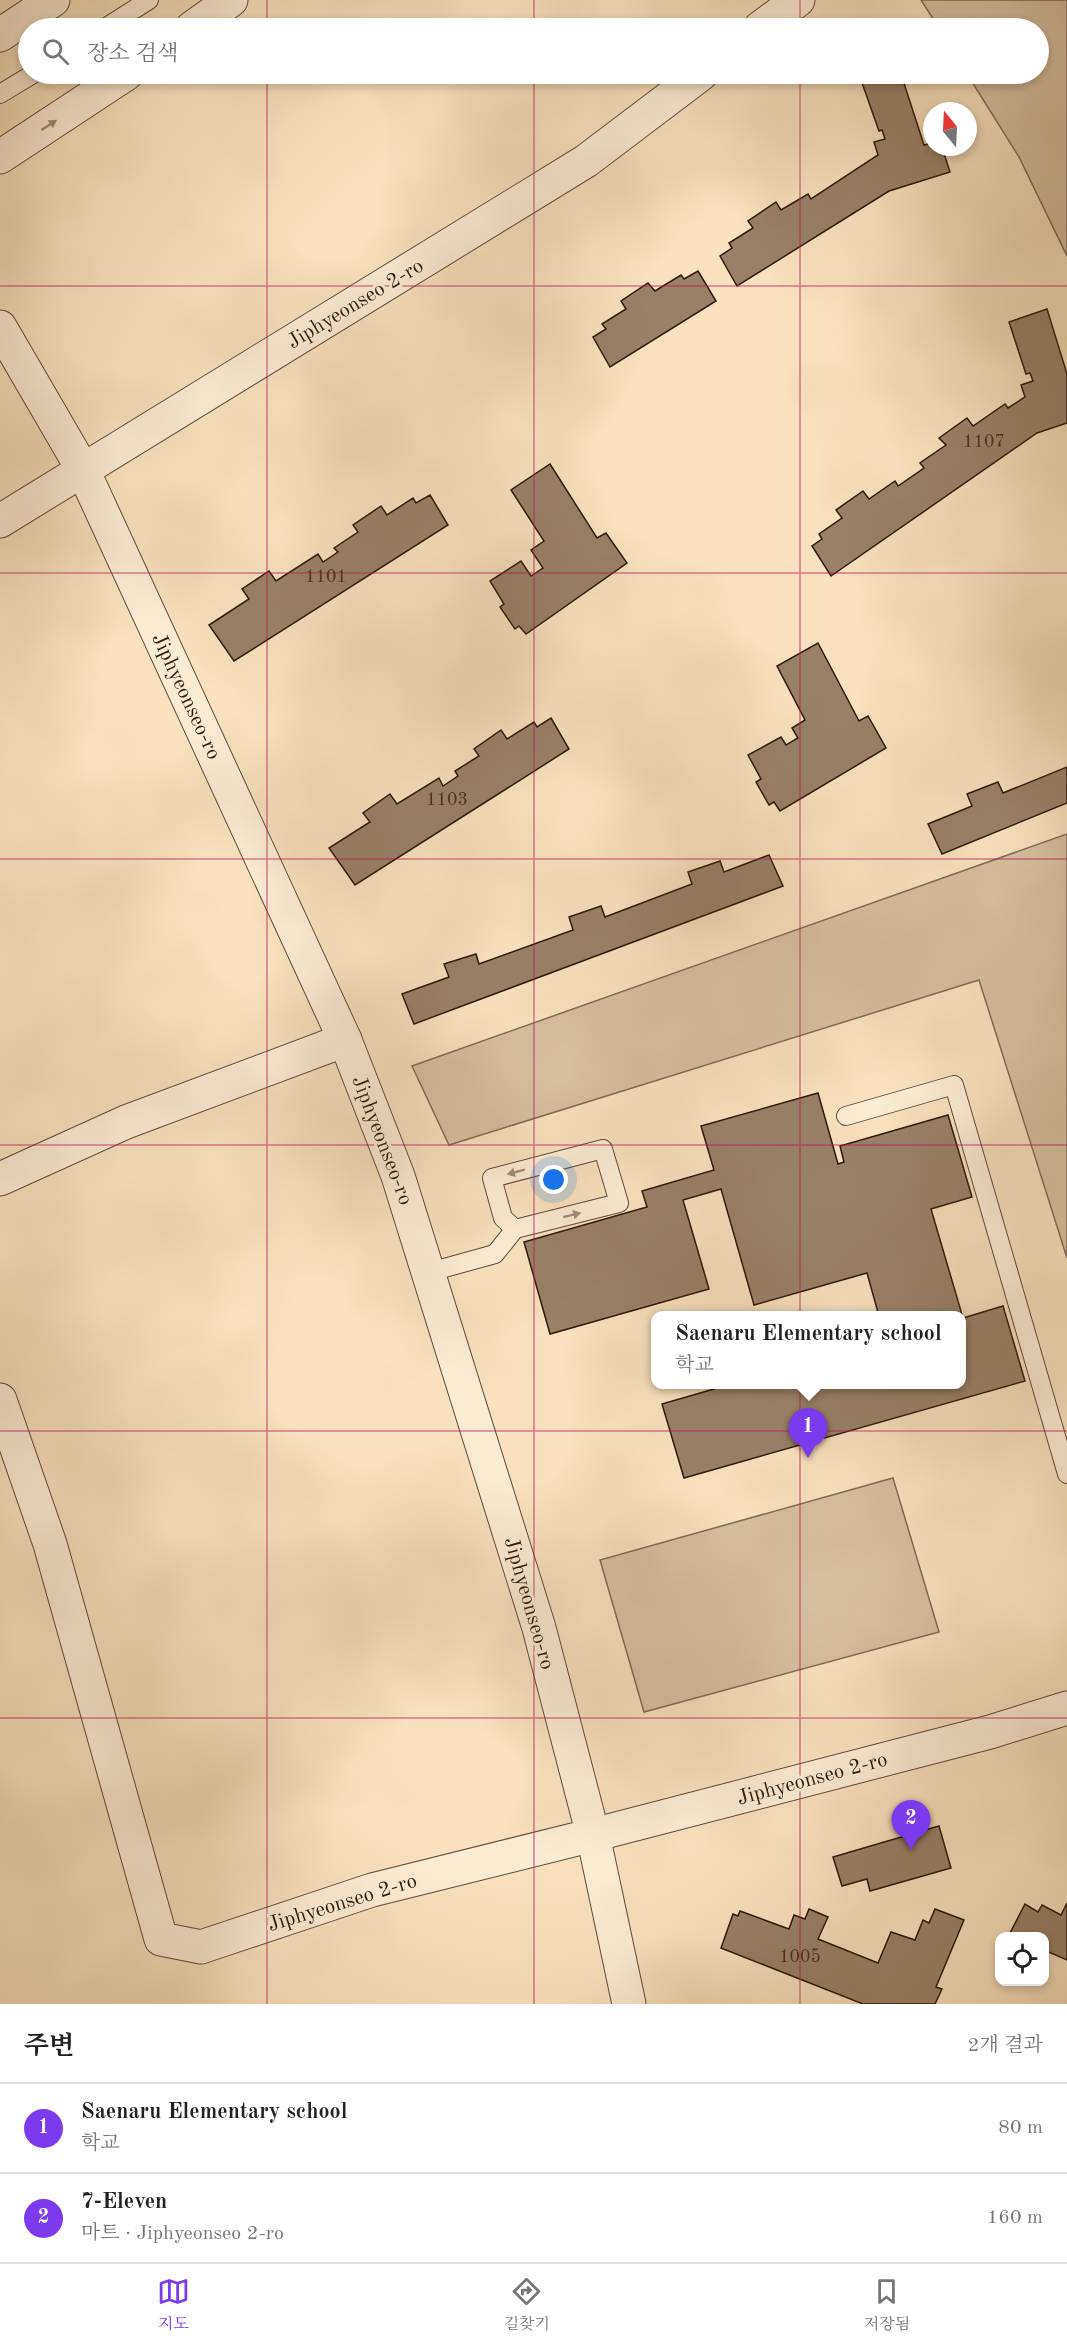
<!DOCTYPE html>
<html lang="ko">
<head>
<meta charset="utf-8">
<style>
	body { margin:0; font-family:"Old Standard TT","Noto Serif KR",serif; background:#f2f2f2; color:#202124 }
	.controls { position:absolute; right:18px; bottom:18px; display:grid; overflow:hidden; border-radius:12px; box-shadow:0 3px 9px #0003 }
	.controls button { width:54px; height:54px; display:grid; place-items:center; padding:0; border:0; border-bottom:2px solid #e0e0e0; background:#fff; color:#202124; font:30px sans-serif }
	.compass { position:absolute; left:923px; top:102px; width:54px; height:54px; border-radius:50%; background:#fff; box-shadow:0 3px 9px #0003; rotate:342deg }
	.you { position:absolute; left:554px; top:1180px; width:21px; height:21px; margin:-15px; border:4px solid #fff; border-radius:50%; background:#1a73e8; box-shadow:0 0 0 9px #1a73e833 }
	.badge { display:grid; place-items:center; width:39px; height:39px; border-radius:50%; background:#7c3aed; color:#fff; font-size:20px; font-weight:700 }
	.pin { position:absolute; translate:-50% -50px; filter:drop-shadow(0 2px 3px #0008) }
	.pin::after { content:''; position:absolute; top:32px; width:21px; height:18px; background:inherit; clip-path:polygon(0 0,100% 0,50% 100%) }
	.popup { position:absolute; left:651px; top:1311px; width:315px; height:78px; box-sizing:border-box; display:grid; place-content:center; border-radius:12px; background:#fff; filter:drop-shadow(0 2px 4px #0005); font-size:20px; white-space:nowrap; color:#757577 }
	.popup b { font-size:22px; color:#202124 }
	.popup::after { content:''; position:absolute; left:50%; top:100%; margin-left:-12px; border:12px solid transparent; border-top-color:#fff }
	.list { margin:0; padding:0; list-style:none }
	h2 { display:flex; justify-content:space-between; align-items:center; height:78px; margin:0; padding:0 24px; font-size:26px }
	h2 small { font-size:20px; font-weight:400; color:#757577 }
	.list li { display:grid; grid-template-columns:39px 1fr auto; gap:18px; align-items:center; box-sizing:border-box; height:90px; padding:0 24px; border-top:2px solid #e0e0e0 }
	.list b { display:block; font-size:22px; white-space:nowrap }
	.list p { margin:0; font-size:20px; white-space:nowrap; color:#757577 }
	.list em { font-size:20px; font-style:normal; color:#757577 }
	.icon { flex:none; width:33px; height:33px; fill:none; stroke:currentColor; stroke-width:2; stroke-linecap:round; stroke-linejoin:round }
	.map { position:relative; flex:none; width:1067px; height:2004px; overflow:hidden }
	.search { position:absolute; background:#fff; box-shadow:0 3px 9px #0003; left:18px; right:18px; top:18px; height:66px; display:flex; align-items:center; gap:15px; box-sizing:border-box; padding:0 21px; border-radius:33px; color:#757577; font-size:22px }
	.sheet { height:258px; background:#fff }
	nav { display:flex; justify-content:space-around; align-items:center; box-sizing:border-box; height:84px; border-top:2px solid #e0e0e0; background:#fff; font-size:16px; color:#757577 }
	nav a { display:grid; justify-items:center; gap:3px }
	nav .on { color:#7c3aed }
	.map>svg:first-child { display:block }
	.green { fill:#d6bf9e; stroke:#826c54; stroke-width:1.5 }
	.building { fill:#988167; stroke:#2f190a; stroke-width:1.5 }
	.lines { fill:none; stroke-linecap:round; stroke-linejoin:round }
	.service-casing { stroke:#614b36; stroke-width:20 }
	.minor-casing { stroke:#614b36; stroke-width:35 }
	.tertiary-casing { stroke:#614b36; stroke-width:35 }
	.service { stroke:#faecd3; stroke-width:18 }
	.minor { stroke:#faecd3; stroke-width:33 }
	.tertiary { stroke:#faecd3; stroke-width:33 }
	.oneway { fill:#9f8d79 }
	.grid { fill:none; stroke:#c2185b; stroke-width:1.5; stroke-opacity:0.55 }
	.labels { text-anchor:middle; stroke-width:6; stroke-linejoin:round; paint-order:stroke }
	.number-label { font-size:18px; fill:#493321 }
	.street-label { font-size:21px; fill:#2f190a; stroke:#faecd3 }
</style>
</head>
<body>
<div class="map">
<svg width="1067" height="2004" viewBox="0 0 1067 2004">
	<rect width="100%" height="100%" fill="#f8e1bc"/>
	<filter id="stains"><feTurbulence type="fractalNoise" baseFrequency=".00333" numOctaves="4"/><feColorMatrix values="0 0 0 0 .2 0 0 0 0 .09 0 0 0 0 .02 0 0 0 .5 -.17"/></filter>
	<radialGradient id="worn" r=".72"><stop offset=".6" stop-color="#630" stop-opacity="0"/><stop offset="1" stop-color="#630" stop-opacity=".3"/></radialGradient>
	<g class="green">
		<path d="M921,0H1067V256L1019,157L967,74H1038V28H939Z"/>
		<path d="M1067,834V1258L979,980L449,1145L412,1066Z"/>
		<path d="M893,1478L939,1632L644,1712L600,1560Z"/>
	</g>
	<g class="building">
		<path d="M881,74H901L924,145L932,143V147H942L950,172L889,191L737,286L720,256L732,248L729,243L753,228L748,221L776,202L781,210L808,194L811,199L878,155L874,142L885,139L882,130L879,131L861,80Z"/>
		<path d="M698,271L716,301L610,367L593,337L606,329L602,324L626,309L621,301L648,283L655,291L681,275L684,279Z"/>
		<path d="M1047,309L1067,374V423L1037,433L831,576L812,546L822,539L819,534L842,518L836,510L863,491L869,499L895,481L898,486L924,468L920,463L946,445L939,438L967,418L973,426L1005,404L1008,408L1025,397L1021,385L1033,381L1030,373L1026,374L1009,322Z"/>
		<path d="M550,464L597,538L606,533L627,563L526,634L519,626L515,629L500,607L504,604L490,581L521,561L531,576L543,568L531,550L544,541L511,490Z"/>
		<path d="M430,495L448,525L234,661L209,625L249,599L242,589L269,571L276,581L318,554L323,562L338,552L334,548L358,532L353,525L381,506L387,515L413,498L416,503Z"/>
		<path d="M818,643L859,721L868,716L886,748L780,811L774,802L769,805L756,782L761,779L748,755L781,737L786,745L798,738L792,728L805,720L777,666Z"/>
		<path d="M551,718L569,749L355,885L329,848L370,822L363,813L390,794L397,804L439,778L443,786L458,776L455,771L479,756L474,749L501,730L507,739L534,722L537,727Z"/>
		<path d="M1067,767V803L942,854L928,824L972,806L967,794L998,782L1003,793Z"/>
		<path d="M769,855L783,886L414,1024L402,994L449,977L444,964L476,954L479,964L573,930L569,917L601,906L605,917L692,884L688,872L720,861L724,872Z"/>
		<path d="M818,1093L838,1164L844,1162L840,1146L948,1115L972,1197L931,1209L963,1318L1003,1306L1025,1381L684,1478L662,1404L731,1384H961V1316H879L867,1273L754,1305L721,1189L683,1200L709,1289L550,1334L524,1242L647,1207L642,1191L714,1170L701,1126Z"/>
		<path d="M939,1826L951,1868L870,1891L867,1879L842,1886L833,1857Z"/>
		<path d="M1067,1903V1960L1044,1950V1936H1017L1010,1933L1025,1904L1038,1912L1042,1905L1061,1915Z"/>
		<path d="M809,1909L828,1917L818,1939L878,1963L891,1932L915,1940L923,1920L929,1923L935,1909L964,1920L936,1987L942,1989L935,2004H863L721,1948L733,1914L738,1916L740,1911L789,1929L794,1915L805,1919Z"/>
	</g>
	<g class="lines">
		<g class="service-casing">
			<g id="service">
				<path d="M105,28L149,0"/>
				<path d="M0,94L33,74"/>
				<path d="M846,1116L954,1085L1067,1474"/>
				<path d="M430,1272L495,1254L515,1229L619,1203L603,1149L492,1178L503,1218L515,1229"/>
			</g>
		</g>
		<g class="minor-casing">
			<g id="minor">
				<path d="M760,28L798,0"/>
				<path d="M0,327L82,468L345,1040L398,1176L539,1628L593,1835L629,2004"/>
				<path d="M0,521L586,161L701,74"/>
				<path d="M0,1179L126,1122L345,1040"/>
				<path d="M0,1400L50,1544L161,1939L201,1947L372,1890L593,1835L990,1732L1067,1708"/>
			</g>
		</g>
		<g class="tertiary-casing">
			<g id="tertiary">
				<path d="M192,28L231,0"/>
				<path d="M0,35L53,0"/>
				<path d="M0,157L126,74"/>
			</g>
		</g>
		<use href="#service" class="service"/>
		<use href="#minor" class="minor"/>
		<use href="#tertiary" class="tertiary"/>
	</g>
	<defs><path id="oneway-solid" d="M-6-.8H1V-3.2L6.5 0L1 3.2V.8H-6Z" transform="scale(1.5)"/></defs>
	<g class="oneway">
		<use href="#oneway-solid" transform="translate(49 125) rotate(-33)"/>
		<use href="#oneway-solid" transform="translate(516 1172) rotate(165)"/>
		<use href="#oneway-solid" transform="translate(572 1215) rotate(-14)"/>
	</g>
	<path class="grid" d="M267,0V28M534,0V28M800,0V28M267,74V2004M534,74V2004M800,74V2004M0,286H1067M0,573H1067M0,859H1067M0,1145H1067M0,1431H1067M0,1718H1067"/>
	<g class="labels">
		<g class="number-label">
			<text x="984" y="447">1107</text>
			<text x="326" y="582">1101</text>
			<text x="447" y="805">1103</text>
			<text x="800" y="1962">1005</text>
		</g>
		<g class="street-label">
			<text transform="translate(355 303) rotate(-31)" y="7">Jiphyeonseo 2-ro</text>
			<text transform="translate(187 696) rotate(65)" y="7">Jiphyeonseo-ro</text>
			<text transform="translate(383 1140) rotate(69)" y="7">Jiphyeonseo-ro</text>
			<text transform="translate(530 1603) rotate(74)" y="7">Jiphyeonseo-ro</text>
			<text transform="translate(812 1778) rotate(-15)" y="7">Jiphyeonseo 2-ro</text>
			<text transform="translate(342 1902) rotate(-17)" y="7">Jiphyeonseo 2-ro</text>
		</g>
	</g>
	<rect width="100%" height="100%" filter="url(#stains)"/>
	<rect width="100%" height="100%" fill="url(#worn)"/>
</svg>
<div class="controls">
<button><svg class="icon" aria-label="locate" viewBox="0 0 24 24"><circle cx="12" cy="12" r="6"/><path d="M12 2v4M12 18v4M2 12h4M18 12h4"/></svg></button>
</div>
<svg class="compass" viewBox="-18 -18 36 36"><path d="M0-13l5 13h-10z" fill="#e53935"/><path d="M0 13l5-13h-10z" fill="#757577"/></svg>
<div class="you"></div>
<div class="pin badge" style="left:808px;top:1458px">1</div>
<div class="popup"><b>Saenaru Elementary school</b>학교</div>
<div class="pin badge" style="left:911px;top:1850px">2</div>
<div class="search"><svg class="icon" aria-label="search" viewBox="0 0 24 24"><circle cx="10" cy="10" r="6"/><path d="M15 15l6 6"/></svg>장소 검색</div>
</div>
<section class="sheet">
<h2>주변<small>2개 결과</small></h2>
<ul class="list">
<li><span class="badge">1</span><div><b>Saenaru Elementary school</b><p>학교</p></div><em>80 m</em></li>
<li><span class="badge">2</span><div><b>7-Eleven</b><p>마트 · Jiphyeonseo 2-ro</p></div><em>160 m</em></li>
</ul>
</section>
<nav>
<a class="on"><svg class="icon" aria-label="map" viewBox="0 0 24 24"><path d="M3 6l6-2 6 2 6-2v14l-6 2-6-2-6 2zM9 4v14M15 6v14"/></svg>지도</a>
<a><svg class="icon" aria-label="directions" viewBox="0 0 24 24"><path d="M12 3l9 9-9 9-9-9zM9 14v-3h6M13 9l2 2-2 2"/></svg>길찾기</a>
<a><svg class="icon" aria-label="saved" viewBox="0 0 24 24"><path d="M7 4h10v16l-5-4-5 4z"/></svg>저장됨</a>
</nav>
</body>
</html>
